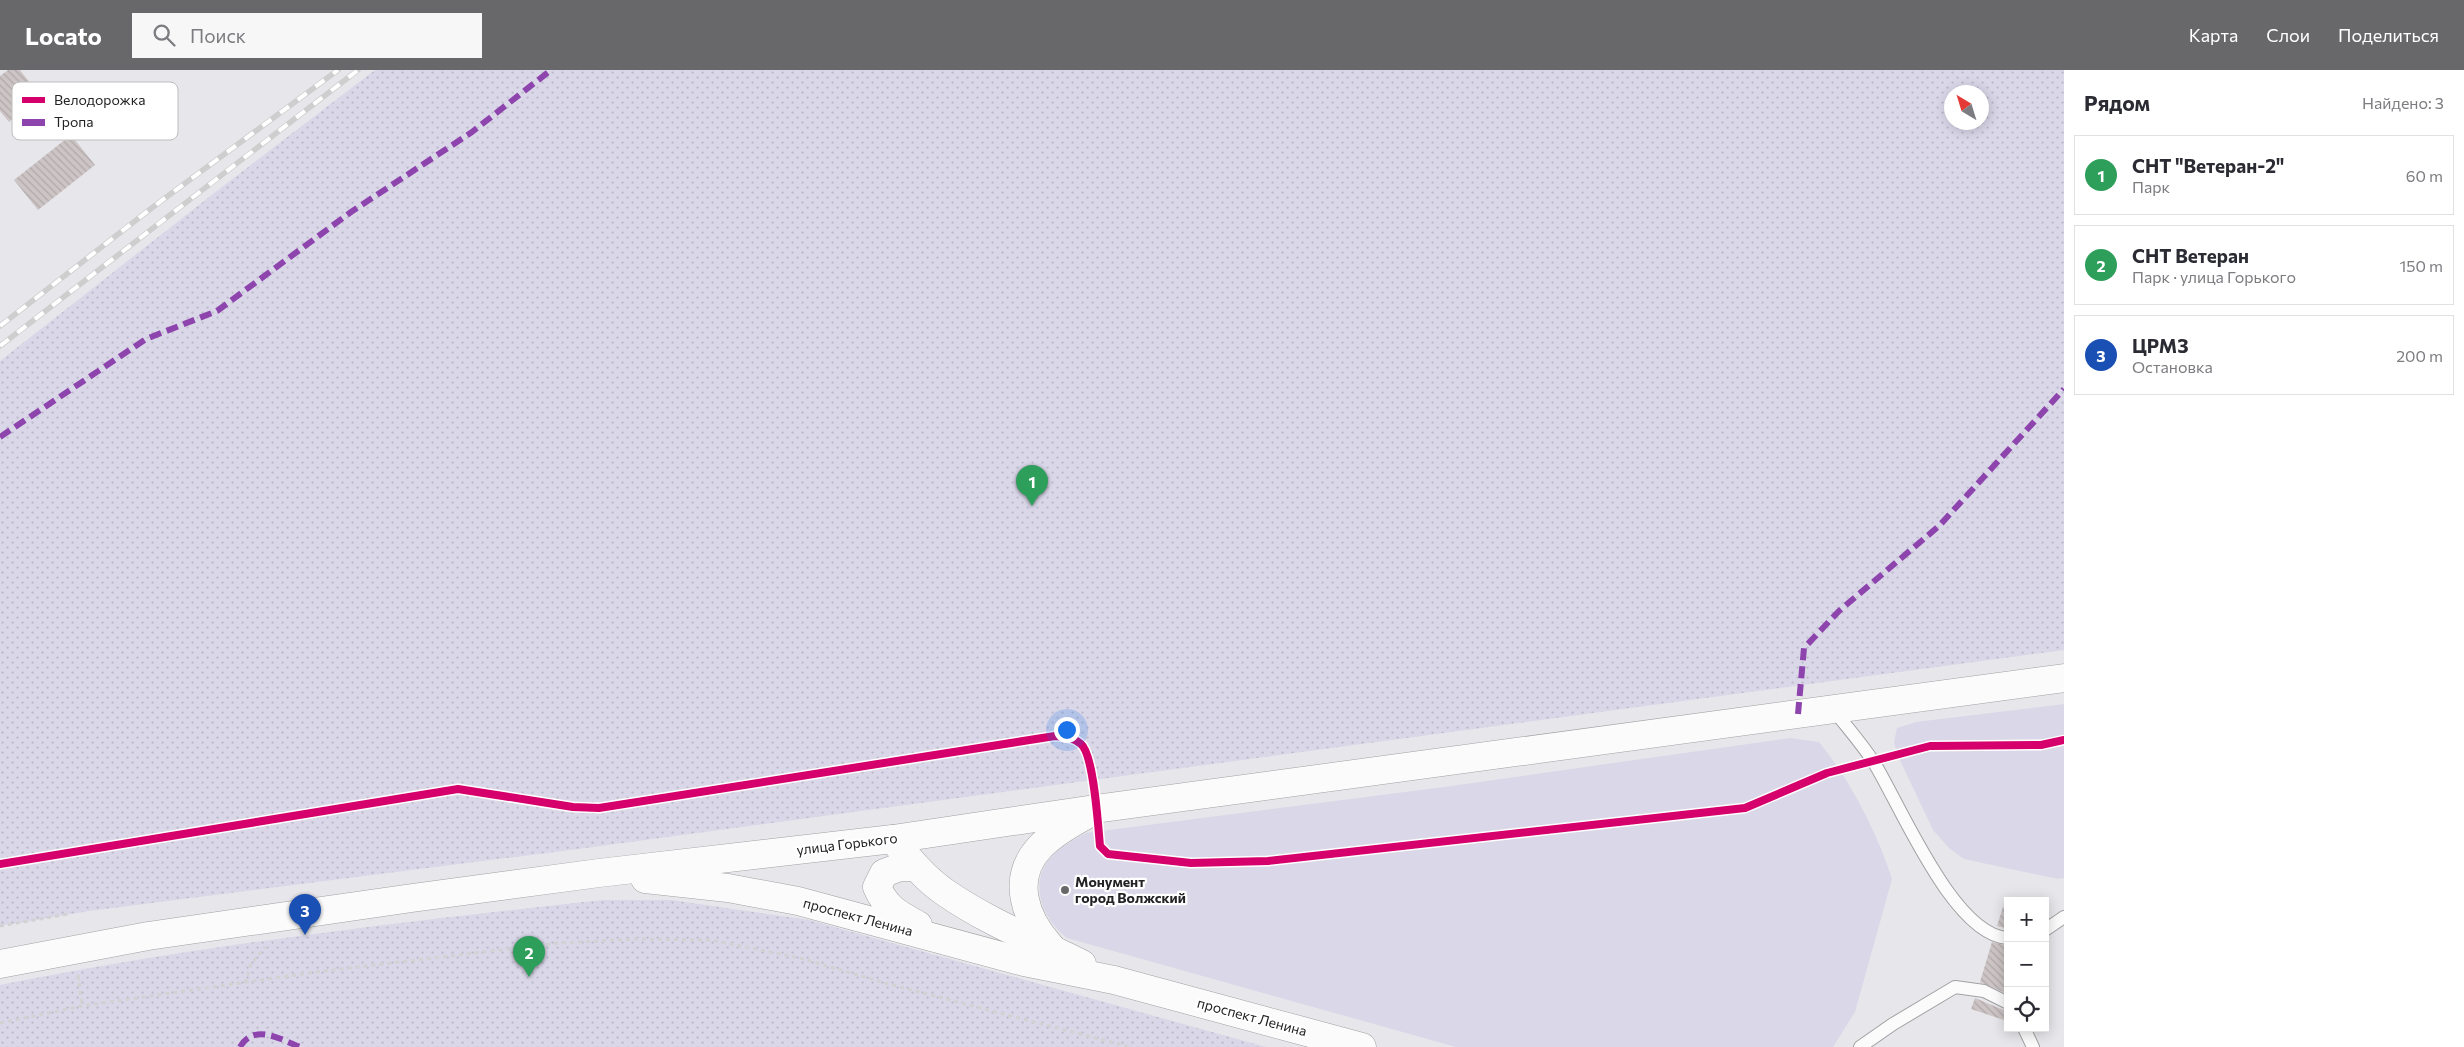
<!DOCTYPE html>
<html lang="ru">
<head>
<meta charset="utf-8">
<style>
	body { margin:0; font-family:Commissioner,sans-serif; background:#f7f7f7; color:#2b2b33 }
	.controls { position:absolute; right:15px; bottom:15px; display:grid; overflow:hidden; border-radius:0px; box-shadow:0 2px 12px #0003 }
	.controls button { width:45px; height:45px; display:grid; place-items:center; padding:0; border:0; border-bottom:1px solid #e1e1e2; background:#fff; color:#2b2b33; font:25px sans-serif }
	.compass { position:absolute; left:1944px; top:15px; width:45px; height:45px; border-radius:50%; background:#fff; box-shadow:0 2px 12px #0003; rotate:322deg }
	.you { position:absolute; left:1066px; top:659px; width:18px; height:18px; margin:-12px; border:4px solid #fff; border-radius:50%; background:#1a73e8; box-shadow:0 0 0 8px #1a73e833 }
	.badge { display:grid; place-items:center; width:32px; height:32px; border-radius:50%; background:#686769; color:#fff; font-size:16px; font-weight:700 }
	.pin { position:absolute; translate:-50% -41px; filter:drop-shadow(0 1px 2px #0008) }
	.pin::after { content:''; position:absolute; top:26px; width:18px; height:15px; background:inherit; clip-path:polygon(0 0,100% 0,50% 100%) }
	.list { margin:0; padding:0; list-style:none }
	h2 { display:flex; justify-content:space-between; align-items:center; height:65px; margin:0; padding:0 20px; font-size:21px }
	h2 small { font-size:16px; font-weight:400; color:#7c7c81 }
	.list li { display:grid; grid-template-columns:32px 1fr auto; gap:15px; align-items:center; box-sizing:border-box; height:80px; margin:0 10px 10px; padding:0 10px; border:1px solid #e1e1e2; border-radius:0px }
	.list b { display:block; font-size:19px; white-space:nowrap }
	.list p { margin:0; font-size:16px; white-space:nowrap; color:#7c7c81 }
	.list em { font-size:16px; font-style:normal; color:#7c7c81 }
	.icon { flex:none; width:28px; height:28px; fill:none; stroke:currentColor; stroke-width:2; stroke-linecap:round; stroke-linejoin:round }
	.map { position:relative; flex:none; width:2064px; height:977px; overflow:hidden }
	header { display:flex; align-items:center; gap:30px; box-sizing:border-box; height:70px; padding:0 25px; background:#686769; color:#fff }
	header strong { font-size:24px }
	nav { display:flex; gap:28px; margin-inline-start:auto; font-size:18px }
	.search { width:350px; height:45px; background:#f7f7f7; display:flex; align-items:center; gap:12px; box-sizing:border-box; padding:0 18px; border-radius:0px; color:#7c7c81; font-size:19px }
	main { display:flex }
	aside { flex:1; background:#fff }
	.map>svg:first-child { display:block }
	.grass { fill:#dad7e9 }
	.park { fill:url(#park-dots); fill-rule:evenodd }
	.building { fill:url(#building-back-hatch) }
	.lines { fill:none; stroke-linecap:round; stroke-linejoin:round }
	.lane-casing { stroke:#a1a1a3; stroke-width:14 }
	.primary-casing { stroke:#a1a1a3; stroke-width:29 }
	.path { stroke:#d2d2d2; stroke-width:3; stroke-dasharray:4 4; stroke-linecap:butt }
	.lane { stroke:#fbfbfc; stroke-width:12 }
	.primary { stroke:#fbfbfc; stroke-width:28 }
	.rail-casing { stroke:#cececf; stroke-width:5.5 }
	.rail { stroke:#fff; stroke-width:4; stroke-dasharray:11; stroke-linecap:butt }
	.quiet { stroke:#8e44ad; stroke-width:6; stroke-dasharray:12 6; stroke-linecap:butt }
	.cycleway-casing { stroke:#fff; stroke-width:11 }
	.cycleway { stroke:#d6006c; stroke-width:8 }
	.poi-dot { fill:#686769; stroke:#fff; stroke-width:2 }
	.labels { text-anchor:middle; stroke-width:4.5; stroke-linejoin:round; paint-order:stroke }
	.street-label { font-size:14px; fill:#232224; stroke:#fff }
	.poi-label { font-size:14px; font-weight:bold; fill:#232224; stroke:#fff; text-anchor:start }
	.key { fill:#fff; stroke:#bdbdbd; stroke-width:1 }
	.key-label { font-size:14px; fill:#232224 }
</style>
</head>
<body>
<header>
<strong>Locato</strong>
<div class="search"><svg class="icon" aria-label="search" viewBox="0 0 24 24"><circle cx="10" cy="10" r="6"/><path d="M15 15l6 6"/></svg>Поиск</div>
<nav><a>Карта</a><a>Слои</a><a>Поделиться</a></nav>
</header>
<main>
<div class="map">
<svg width="2064" height="977" viewBox="0 0 2064 977">
	<defs>
		<pattern id="park-dots" width="8" height="8" patternUnits="userSpaceOnUse" patternTransform="scale(1.25)"><rect width="8" height="8" fill="#dad7e9"/><path d="M2 2h.1M6 6h.1" fill="none" stroke="#bbb8c8" stroke-width="1.8" stroke-linecap="round"/></pattern>
		<pattern id="building-back-hatch" width="6" height="6" patternUnits="userSpaceOnUse" patternTransform="scale(1.25)"><rect width="6" height="6" fill="#cdc5c5"/><path d="M-1 5l2 2M0 0l6 6M5-1l2 2" fill="none" stroke="#b0a9a9"/></pattern>
	</defs>
	<rect width="100%" height="100%" fill="#e7e6ea"/>
	<g class="grass">
		<path d="M2064,634V808L2058,809L1964,789L1949,778L1933,760L1897,684L1894,672L1897,658L1916,652Z"/>
		<path d="M1790,668L1819,672C1850,710 1877,762 1892,809L1855,942L1833,977H1456L1067,868C1042,849 1027,811 1053,785C1062,776 1075,769 1086,763L1444,717Z"/>
	</g>
	<g class="park">
		<path d="M375,0H2064V580L578,779L89,841L0,856V291L213,124ZM1952,22H1982V52H1952Z"/>
		<path d="M602,830H671L809,850L1266,977H0V915C199,875 401,852 602,830Z"/>
	</g>
	<g class="building">
		<path d="M8,0H20L41,27L9,52L0,41V6Z"/>
		<path d="M71,65L95,95L38,140L14,110Z"/>
		<path d="M2003,837L2008,838V859L1997,856Z"/>
		<path d="M1992,872L2008,876V924L1980,912Z"/>
		<path d="M1975,928L2006,941L2004,950L1971,939Z"/>
	</g>
	<g class="lines">
		<g class="lane-casing">
			<g id="lane">
				<path d="M1833,639C1846,656 1861,673 1873,691C1899,732 1953,866 2008,868"/>
				<path d="M2045,860L2064,847"/>
				<path d="M2024,958L2033,977"/>
				<path d="M1860,977L1893,954L1955,917L1984,921L2008,933"/>
			</g>
		</g>
		<g class="primary-casing">
			<g id="primary">
				<path d="M893,769C908,788 925,809 946,823C988,852 1036,871 1082,894"/>
				<path d="M915,797H900L884,803L877,817C886,838 898,844 918,855"/>
				<path d="M645,809L728,818L798,831L1024,892L1114,910L1362,977"/>
				<path d="M1050,876C1025,848 1010,808 1041,776C1054,763 1070,754 1086,745"/>
				<path d="M0,894L148,866L412,828L599,803L893,769L1095,739L2064,608"/>
			</g>
		</g>
		<g class="path">
			<path d="M0,856L69,844"/>
			<path d="M78,905L82,936"/>
			<path d="M78,906L80,916"/>
			<path d="M245,913L251,894L265,877"/>
			<path d="M0,953L82,936L316,902L558,873L638,869L711,870L800,888L885,913L1130,977"/>
		</g>
		<use href="#lane" class="lane"/>
		<use href="#primary" class="primary"/>
		<g class="rail-casing">
			<g id="rail">
				<path d="M0,256L153,137L338,0"/>
				<path d="M0,276L358,0"/>
			</g>
		</g>
		<use href="#rail" class="rail"/>
		<g class="quiet">
			<path d="M0,367L146,269L217,241L351,142L472,62L551,0"/>
			<path d="M1798,644L1804,578L1839,541L1939,456L2064,319"/>
			<path d="M240,977C254,953 280,969 300,977"/>
		</g>
		<g class="cycleway-casing">
			<path id="cycleway" d="M0,794L458,719L573,737L599,738L1055,666C1065,667 1073,667 1081,674C1094,685 1098,756 1100,776L1108,784L1191,793L1268,791L1745,738L1827,703L1930,676L2041,675L2064,670"/>
		</g>
		<use href="#cycleway" class="cycleway"/>
	</g>
	<circle class="poi-dot" cx="1065" cy="820" r="5"/>
	<g class="labels">
		<g class="street-label">
			<text transform="translate(847 774) rotate(-7)" y="5">улица Горького</text>
			<text transform="translate(858 847) rotate(15)" y="5">проспект Ленина</text>
			<text transform="translate(1252 947) rotate(15)" y="5">проспект Ленина</text>
		</g>
		<g class="poi-label">
			<text x="1075" y="817">Монумент<tspan x="1075" dy="16">город Волжский</tspan></text>
		</g>
	</g>
	<rect x="12" y="12" width="166" height="58" rx="8" class="key"/>
	<rect x="22" y="27" width="23" height="6" fill="#d6006c"/>
	<rect x="22" y="49" width="23" height="7" fill="#8e44ad"/>
	<g class="key-label">
		<text x="54" y="35">Велодорожка</text>
		<text x="54" y="57">Тропа</text>
	</g>
</svg>
<div class="controls">
<button>+</button>
<button>−</button>
<button><svg class="icon" aria-label="locate" viewBox="0 0 24 24"><circle cx="12" cy="12" r="6"/><path d="M12 2v4M12 18v4M2 12h4M18 12h4"/></svg></button>
</div>
<svg class="compass" viewBox="-18 -18 36 36"><path d="M0-13l5 13h-10z" fill="#e53935"/><path d="M0 13l5-13h-10z" fill="#7c7c81"/></svg>
<div class="you"></div>
<div class="pin badge" style="left:1032px;top:436px;background:#2e9e5b">1</div>
<div class="pin badge" style="left:529px;top:907px;background:#2e9e5b">2</div>
<div class="pin badge" style="left:305px;top:865px;background:#1a4fb4">3</div>
</div>
<aside>
<h2>Рядом<small>Найдено: 3</small></h2>
<ul class="list">
<li><span class="badge" style="background:#2e9e5b">1</span><div><b>СНТ &quot;Ветеран-2&quot;</b><p>Парк</p></div><em>60 m</em></li>
<li><span class="badge" style="background:#2e9e5b">2</span><div><b>СНТ Ветеран</b><p>Парк · улица Горького</p></div><em>150 m</em></li>
<li><span class="badge" style="background:#1a4fb4">3</span><div><b>ЦРМЗ</b><p>Остановка</p></div><em>200 m</em></li>
</ul>
</aside>
</main>
</body>
</html>
